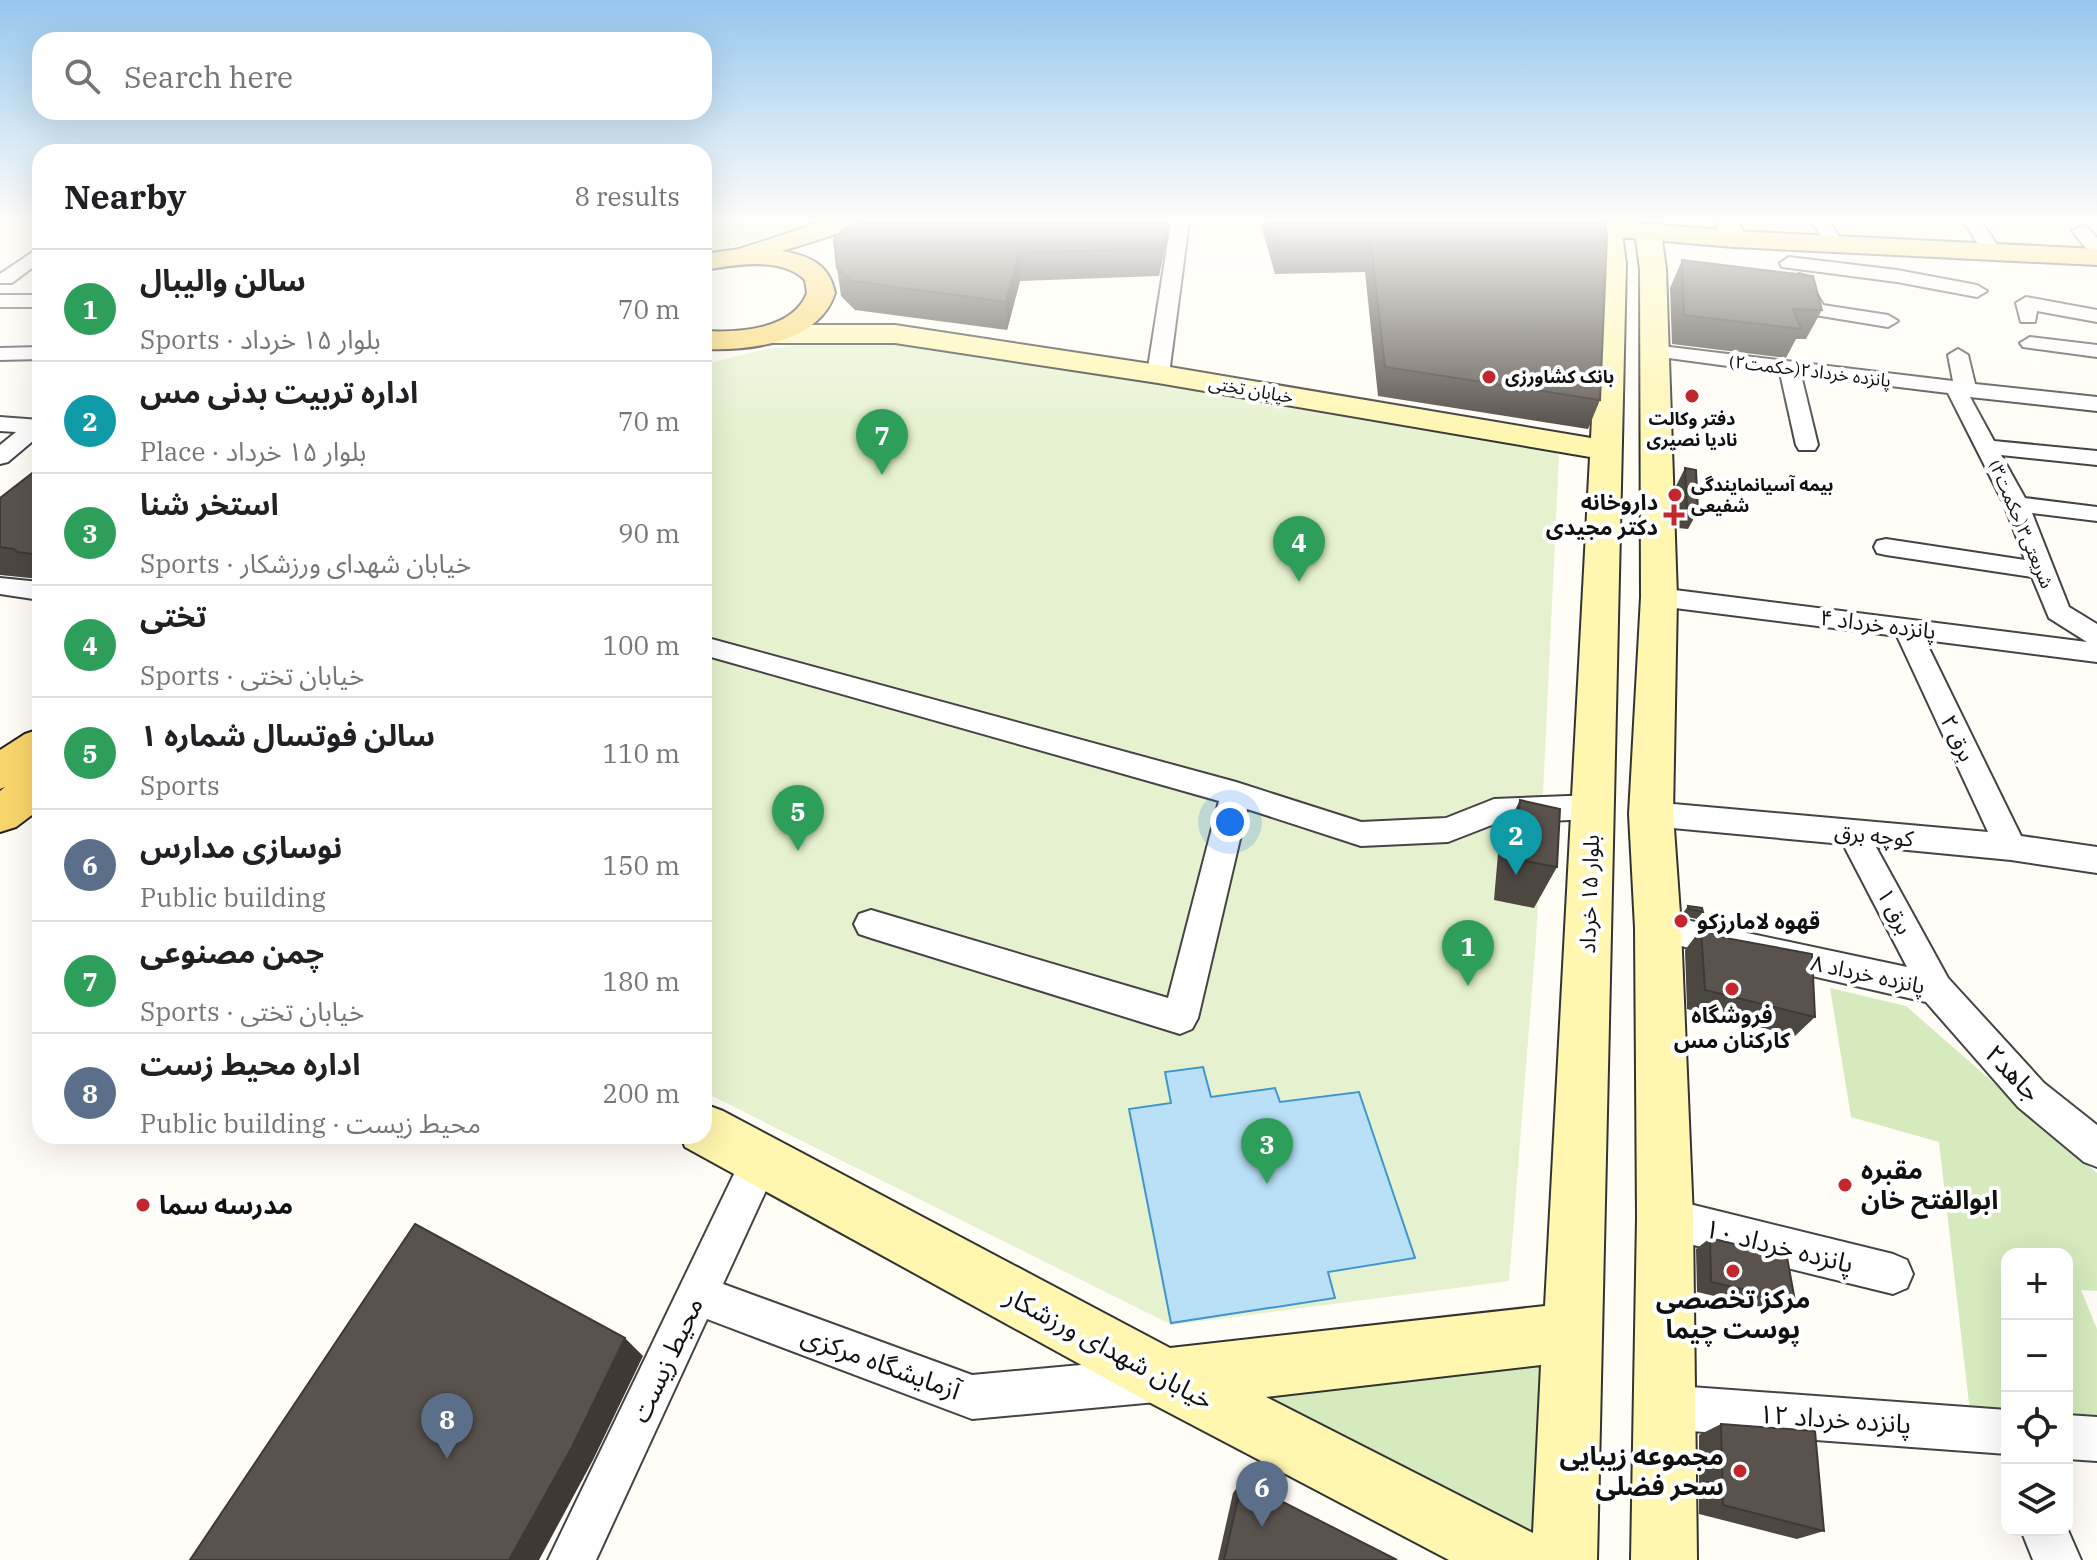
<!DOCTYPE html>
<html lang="en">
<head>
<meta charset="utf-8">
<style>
	body { margin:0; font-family:"IBM Plex Serif","Noto Sans Arabic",serif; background:#f2f2f2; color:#202124 }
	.controls { position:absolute; right:24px; bottom:24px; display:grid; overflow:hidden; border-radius:16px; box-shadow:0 8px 32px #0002 }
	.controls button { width:72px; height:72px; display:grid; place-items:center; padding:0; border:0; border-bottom:2px solid #e0e0e0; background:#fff; color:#202124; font:40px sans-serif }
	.you { position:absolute; left:1230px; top:822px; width:28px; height:28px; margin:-20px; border:6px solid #fff; border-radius:50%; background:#1a73e8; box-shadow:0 0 0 12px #1a73e833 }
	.badge { display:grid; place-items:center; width:52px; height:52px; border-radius:50%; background:#c4262e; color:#fff; font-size:26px; font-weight:700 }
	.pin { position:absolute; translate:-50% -66px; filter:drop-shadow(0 2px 4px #0008) }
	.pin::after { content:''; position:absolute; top:42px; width:28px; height:24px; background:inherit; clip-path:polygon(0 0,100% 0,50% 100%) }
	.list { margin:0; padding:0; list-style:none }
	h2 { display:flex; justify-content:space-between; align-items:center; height:104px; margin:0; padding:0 32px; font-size:34px }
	h2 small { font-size:26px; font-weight:400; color:#757577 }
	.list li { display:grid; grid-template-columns:52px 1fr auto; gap:24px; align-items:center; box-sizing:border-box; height:112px; padding:0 32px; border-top:2px solid #e0e0e0 }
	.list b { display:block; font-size:30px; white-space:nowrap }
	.list p { margin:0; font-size:26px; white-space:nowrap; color:#757577 }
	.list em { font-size:26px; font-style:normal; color:#757577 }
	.icon { flex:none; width:44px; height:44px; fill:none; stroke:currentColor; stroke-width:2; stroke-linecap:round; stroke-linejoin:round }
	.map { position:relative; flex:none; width:2097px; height:1560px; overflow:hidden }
	.search { position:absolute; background:#fff; box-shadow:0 8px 32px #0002; left:32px; top:32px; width:680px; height:88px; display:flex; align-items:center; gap:20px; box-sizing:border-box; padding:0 28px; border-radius:24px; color:#757577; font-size:30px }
	.panel { position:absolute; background:#fff; box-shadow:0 8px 32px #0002; left:32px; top:144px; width:680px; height:1000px; border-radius:24px }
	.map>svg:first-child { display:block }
	.green { fill:#d5ebbd }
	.pitch { fill:#e6f2cf }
	.water { fill:#b9e0f7; stroke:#3f96cf; stroke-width:2 }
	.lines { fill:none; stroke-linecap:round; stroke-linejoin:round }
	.street-casing { stroke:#444; stroke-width:4 }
	.secondary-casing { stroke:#333; stroke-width:4 }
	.primary-casing { stroke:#222; stroke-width:4 }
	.street { fill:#fff; fill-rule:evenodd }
	.secondary { fill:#fff6b0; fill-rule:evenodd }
	.primary { fill:#f9d66b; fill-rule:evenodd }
	.wall { fill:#4d4742 }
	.shaded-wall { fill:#3f3936 }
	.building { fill:#5a524d; stroke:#3f3936; stroke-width:2 }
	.poi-dot { fill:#c4262e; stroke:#fff; stroke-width:3 }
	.labels { text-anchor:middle; stroke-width:8; stroke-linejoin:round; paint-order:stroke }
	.far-street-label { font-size:18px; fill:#111; stroke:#fff }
	.far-poi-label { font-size:18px; font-weight:bold; fill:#111; stroke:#fff; text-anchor:start }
	.poi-label { font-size:22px; font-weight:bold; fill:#111; stroke:#fff; text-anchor:end }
	.street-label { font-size:22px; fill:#111; stroke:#fff }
	.near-street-label { font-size:26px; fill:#111; stroke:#fff }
	.near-poi-label { font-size:26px; font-weight:bold; fill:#111; stroke:#fff; text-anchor:start }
</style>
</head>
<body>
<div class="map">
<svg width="2097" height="1560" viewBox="0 0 2097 1560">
	<rect width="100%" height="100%" fill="#fffdf5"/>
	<g class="green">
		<path d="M704,222H822L704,254Z"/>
		<path d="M1830,988L1906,1006L2097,1173V1291L2081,1290L2097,1329V1429L2067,1428V1254H2007V1424L1971,1421L1939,1142L1851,1117Z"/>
		<path d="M1553,1362L1546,1543L1227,1389Z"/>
	</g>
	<path class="pitch" d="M891,339L1552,450L1559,456L1536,940L1509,1281L1172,1325L704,1092V366C764,344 828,340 891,339Z"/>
	<path class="water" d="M1203,1067L1211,1097L1275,1088L1280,1102L1359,1092L1415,1258L1328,1272L1335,1298L1171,1323L1129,1109L1171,1103L1165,1072Z"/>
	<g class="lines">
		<g class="street-casing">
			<g id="street">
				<path d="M1171,222H1189L1169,374L1158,380L1147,374Z"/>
				<path d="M1812,222H1830L1843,243L1840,247H1828Z"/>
				<path d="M1964,222H1982L2001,251L1999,255H1985Z"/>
				<path d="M2081,226L2087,227L2097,238V255L2090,253L2072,231Z"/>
				<path d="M40,247V262L12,283H0V274Z"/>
				<path d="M1789,257L1897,270L1977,285L1987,291L1977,297L1897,282L1782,267L1780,263Z"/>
				<path d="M1799,274L1806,276L1823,305L1888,315L1898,321L1888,327L1809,314L1789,280Z"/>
				<rect x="0" y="295" width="40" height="12"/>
				<path d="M2026,297L2097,310V322L2037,311L2035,322H2021L2016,303Z"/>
				<path d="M2030,337L2097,345V357L2023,347L2020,343Z"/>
				<path d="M1653,345L1953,381L1948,355L1958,349L1968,355L1975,384L2097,397V411L1970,397L1994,441L2097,451V465L2001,455L2025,498L2097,507V521L2032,513L2069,607L2097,624V662L1925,640L2021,836L2097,847V873L2011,860L1876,847L1948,978L2044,1083L2097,1125V1167L2084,1162L2018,1107L1926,1002L1646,938L1641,928L1646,918L1658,914L1907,967L1843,844L1651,826L1640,823L1636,814L1640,805L1651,802L1988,832L1897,636L1659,606L1650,603L1646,597L1650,591L1659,588L2087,642L2049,618L2032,577L1886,555L1877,553L1874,547L1877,541L1886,539L2025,560L2004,504L1948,393L1801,375L1818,445L1815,450H1799L1796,445L1780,373L1646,355L1643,351Z"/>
				<path d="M40,347V359L0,360V348Z"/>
				<path d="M0,417L40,420V435L8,462L0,464V445L16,432L0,431Z"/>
				<path d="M0,578L40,582V600L0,594Z"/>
				<path d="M704,637L1236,782L1361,822L1446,818L1494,799L1593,795L1604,799L1608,807L1604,815L1593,819L1497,823L1448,842L1361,846L1247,809L1198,1018L1192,1029L1180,1034L871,938L859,934L854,924L859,914L871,910L1168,998L1219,801L704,655Z"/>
				<path d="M761,1141L775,1147L780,1160L723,1284L972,1375L1156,1358L1171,1365L1178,1380L1171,1395L1156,1402L972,1419L707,1319L596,1560H548L747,1147Z"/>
				<path d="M1665,1198L1893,1254L1907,1260L1913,1274L1907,1288L1893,1294L1665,1238L1651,1232L1645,1218L1651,1204Z"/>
				<path d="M1663,1385L2007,1410V1454L1663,1429L1648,1422L1641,1407L1648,1392Z"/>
				<path d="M2067,1415L2097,1417V1461L2067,1459Z"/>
				<path d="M2067,1528L2081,1560H2033L2021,1530Z"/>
			</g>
		</g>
		<g class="secondary-casing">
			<g id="secondary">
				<path d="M1612,222L1621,228L1626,263L1597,1560H1449L1145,1400L685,1147L681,1136H704V1104L723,1111L1170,1348L1545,1306L1590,457L1158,383L895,343H770L760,340L756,334L760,328L770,325H895L1158,365L1591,438L1600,263L1595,228L1599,223ZM1541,1365L1533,1533L1266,1397Z"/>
				<path d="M1714,222H1738L1747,239L1743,244H1725Z"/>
				<path d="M1648,224L1657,227L1661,232L1666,269L1677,597L1673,814L1681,928L1693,1218L1697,1560H1631L1637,1218L1635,928L1629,814L1641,597L1640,269L1635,232L1639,227Z"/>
			</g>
		</g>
		<g class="primary-casing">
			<g id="primary">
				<path d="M822,222H860L856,228L782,251C810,256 829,264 835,293C819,343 750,351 704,349V331C738,333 793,330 807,293L805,280C781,256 734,265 704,270V254L739,249Z"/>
				<path d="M1561,222H1622L1734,231L2097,249V265L1734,247L1593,235L1565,228Z"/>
				<path d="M40,729V767L34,771L40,769V809L16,827L0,832V791L5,787L0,789V750L25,734Z"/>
			</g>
		</g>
		<use href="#street" class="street"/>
		<use href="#secondary" class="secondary"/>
		<use href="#primary" class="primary"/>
	</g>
	<g class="wall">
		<path d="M1170,222L1159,276L1020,281L1007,330L855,310L841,296L837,268Z"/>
		<path d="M1260,222H1605L1600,400L1588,429L1378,396L1365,272L1275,274Z"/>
		<path d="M1682,260L1822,310L1806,339H1796L1786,358L1672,344L1670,288Z"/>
		<path d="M40,467V579L0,575V498Z"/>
		<path d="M1685,468L1698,511L1688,529L1678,528L1676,486Z"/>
		<path d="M1520,800L1557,867L1534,908L1494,900L1499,842Z"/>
		<path d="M1688,906L1703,912L1697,919L1683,916V913Z"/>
		<path d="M1701,929L1720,937L1815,1017L1795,1036L1687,1009L1685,950Z"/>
		<path d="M1710,1238L1795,1301L1779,1311L1697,1292L1696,1249Z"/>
		<path d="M1721,1424L1824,1531L1797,1539L1699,1514V1435Z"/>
		<path d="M1242,1481L1397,1560H1218L1233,1493Z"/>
	</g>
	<g class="shaded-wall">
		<path d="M1167,222H1170L1159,276L1162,248Z"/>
		<path d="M1019,253L1020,281L1007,330L1006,302Z"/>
		<path d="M625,1338L643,1356L593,1460L539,1560H509Z"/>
	</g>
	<g class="building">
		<path d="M862,222H1167L1162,248L1019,253L1006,302L852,281L837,268L834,239L844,229Z"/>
		<path d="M1272,222H1605L1607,236L1600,400L1385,367L1371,244L1280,246Z"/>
		<path d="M1682,260L1813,276L1822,310L1793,309L1801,329L1684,315Z"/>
		<path d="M40,467V555L17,552L14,549L0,547V498Z"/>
		<path d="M1685,468L1696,470L1698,511L1687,509Z"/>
		<path d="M1520,800L1560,809L1557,867L1515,859Z"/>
		<path d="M1688,906L1702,908L1703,912L1689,909Z"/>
		<path d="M1701,929L1719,933L1720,937L1812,954L1815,1017L1705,990Z"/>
		<path d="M415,1224L625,1338L572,1447L509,1560H190Z"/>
		<path d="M1710,1238L1787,1257L1795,1301L1711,1282Z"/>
		<path d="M1721,1424L1815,1431L1824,1531L1723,1505Z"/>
		<path d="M1242,1481L1397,1560H1224Z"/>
	</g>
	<linearGradient id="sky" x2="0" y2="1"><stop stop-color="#95c6ee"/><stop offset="0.5" stop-color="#fffefa"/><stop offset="1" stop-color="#fffefa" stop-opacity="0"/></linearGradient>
	<rect width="2097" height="440" fill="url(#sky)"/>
	<g class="poi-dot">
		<circle cx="1489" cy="377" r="8"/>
		<circle cx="1692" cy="396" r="8"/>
		<circle cx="1675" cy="495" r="8"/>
		<path d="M1670 503h8v8h8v8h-8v8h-8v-8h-8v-8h8z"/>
		<circle cx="1681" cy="921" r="8"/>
		<circle cx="1732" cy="989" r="8"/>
		<circle cx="1845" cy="1185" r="8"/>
		<circle cx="143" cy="1205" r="8"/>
		<circle cx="1733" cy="1271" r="8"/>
		<circle cx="1740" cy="1471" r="8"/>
	</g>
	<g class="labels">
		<g class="far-street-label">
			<text transform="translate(1810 371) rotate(7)" y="6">پانزده خرداد۲(حکمت۲)</text>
			<text transform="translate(1251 390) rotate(10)" y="6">خیابان تختی</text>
			<text transform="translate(2021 524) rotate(67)" y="6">شریعتی۳(حکمت۳)</text>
		</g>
		<g class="far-poi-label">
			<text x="1505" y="383">بانک کشاورزی</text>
			<text x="1692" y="425" text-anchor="middle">دفتر وکالت<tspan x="1692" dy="21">نادیا نصیری</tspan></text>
			<text x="1691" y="491">بیمه آسیانمایندگی<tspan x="1691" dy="21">شفیعی</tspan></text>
		</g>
		<g class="poi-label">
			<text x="1658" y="510">داروخانه<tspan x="1658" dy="25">دکتر مجیدی</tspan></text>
			<text x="1697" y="929" text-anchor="start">قهوه لامارزکو</text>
			<text x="1732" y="1023" text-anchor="middle">فروشگاه<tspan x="1732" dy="25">کارکنان مس</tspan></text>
		</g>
		<g class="street-label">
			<text transform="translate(1878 624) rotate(7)" y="8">پانزده خرداد ۴</text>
			<text transform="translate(1958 738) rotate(64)" y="8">برق ۲</text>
			<text transform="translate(1874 835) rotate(5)" y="8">کوچه برق</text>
			<text transform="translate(1589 894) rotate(-88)" y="8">بلوار ۱۵ خرداد</text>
			<text transform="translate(1895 911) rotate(62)" y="8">برق ۱</text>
			<text transform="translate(1868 974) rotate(12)" y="8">پانزده خرداد ۸</text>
		</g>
		<g class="near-street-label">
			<text transform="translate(2013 1073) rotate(46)" y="9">جاهد۲</text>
			<text transform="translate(1779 1246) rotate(14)" y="9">پانزده خرداد ۱۰</text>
			<text transform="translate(1109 1348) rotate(28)" y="9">خیابان شهدای ورزشکار</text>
			<text transform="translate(667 1360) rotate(-65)" y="9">محیط زیست</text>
			<text transform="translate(881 1363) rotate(20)" y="9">آزمایشگاه مرکزی</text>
			<text transform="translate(1835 1419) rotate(4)" y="9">پانزده خرداد ۱۲</text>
		</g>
		<g class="near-poi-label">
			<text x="1861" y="1179">مقبره<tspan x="1861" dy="30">ابوالفتح خان</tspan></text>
			<text x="159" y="1214">مدرسه سما</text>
			<text x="1733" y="1308" text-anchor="middle">مرکز تخصصی<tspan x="1733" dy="30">پوست چیما</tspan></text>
			<text x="1724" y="1465" text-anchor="end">مجموعه زیبایی<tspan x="1724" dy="30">سحر فضلی</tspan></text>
		</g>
	</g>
</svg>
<div class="controls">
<button>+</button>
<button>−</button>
<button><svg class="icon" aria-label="locate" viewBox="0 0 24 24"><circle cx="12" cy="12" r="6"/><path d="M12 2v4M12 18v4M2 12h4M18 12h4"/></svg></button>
<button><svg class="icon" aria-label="layers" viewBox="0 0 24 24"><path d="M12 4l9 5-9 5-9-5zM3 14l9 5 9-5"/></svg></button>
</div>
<div class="you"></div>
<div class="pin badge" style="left:1468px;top:986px;background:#2e9e5b">1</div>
<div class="pin badge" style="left:1516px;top:875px;background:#0f9aa8">2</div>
<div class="pin badge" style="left:1267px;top:1184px;background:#2e9e5b">3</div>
<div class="pin badge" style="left:1299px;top:582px;background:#2e9e5b">4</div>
<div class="pin badge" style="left:798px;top:851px;background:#2e9e5b">5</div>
<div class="pin badge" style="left:1262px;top:1527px;background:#5c6f8a">6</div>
<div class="pin badge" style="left:882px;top:475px;background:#2e9e5b">7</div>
<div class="pin badge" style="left:447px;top:1459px;background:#5c6f8a">8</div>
<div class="search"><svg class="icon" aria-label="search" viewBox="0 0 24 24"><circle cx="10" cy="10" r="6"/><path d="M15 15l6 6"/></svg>Search here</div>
<section class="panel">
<h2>Nearby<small>8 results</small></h2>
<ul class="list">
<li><span class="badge" style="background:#2e9e5b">1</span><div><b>سالن والیبال</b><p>Sports · بلوار ۱۵ خرداد</p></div><em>70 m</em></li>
<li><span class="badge" style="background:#0f9aa8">2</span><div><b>اداره تربیت بدنی مس</b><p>Place · بلوار ۱۵ خرداد</p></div><em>70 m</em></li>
<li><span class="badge" style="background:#2e9e5b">3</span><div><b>استخر شنا</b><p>Sports · خیابان شهدای ورزشکار</p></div><em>90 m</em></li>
<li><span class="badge" style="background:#2e9e5b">4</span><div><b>تختی</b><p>Sports · خیابان تختی</p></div><em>100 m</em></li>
<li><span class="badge" style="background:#2e9e5b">5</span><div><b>سالن فوتسال شماره ۱</b><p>Sports</p></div><em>110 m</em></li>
<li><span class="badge" style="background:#5c6f8a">6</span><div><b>نوسازی مدارس</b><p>Public building</p></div><em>150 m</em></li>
<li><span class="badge" style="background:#2e9e5b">7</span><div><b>چمن مصنوعی</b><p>Sports · خیابان تختی</p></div><em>180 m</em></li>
<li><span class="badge" style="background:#5c6f8a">8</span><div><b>اداره محیط زست</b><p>Public building · محیط زیست</p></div><em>200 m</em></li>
</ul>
</section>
</div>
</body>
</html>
